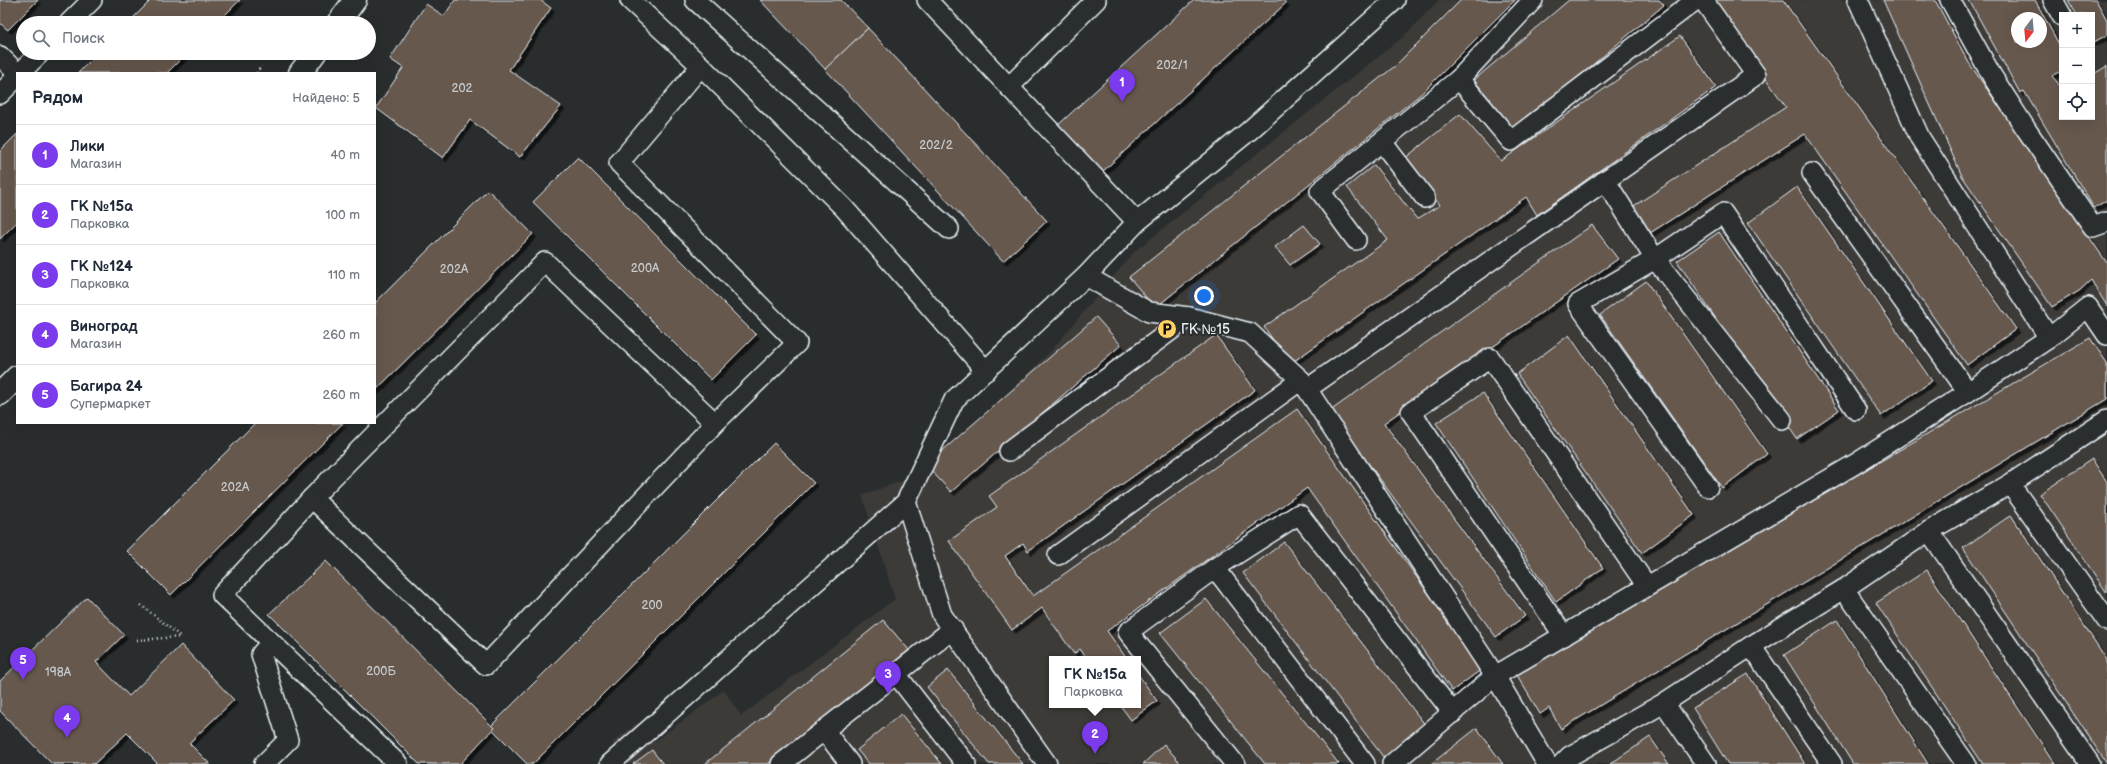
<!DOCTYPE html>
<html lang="ru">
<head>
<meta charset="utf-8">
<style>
	body { margin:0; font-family:"Balsamiq Sans",sans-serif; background:#f2f2f3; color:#1f2937 }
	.controls { position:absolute; right:12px; top:12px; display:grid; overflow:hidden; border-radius:0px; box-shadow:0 4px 16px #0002 }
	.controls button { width:36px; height:36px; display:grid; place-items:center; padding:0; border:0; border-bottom:1px solid #e0e1e3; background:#fff; color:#1f2937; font:20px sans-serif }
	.compass { position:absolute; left:2011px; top:12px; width:36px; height:36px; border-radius:50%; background:#fff; box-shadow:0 4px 16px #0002; rotate:196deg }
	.you { position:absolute; left:1204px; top:296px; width:14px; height:14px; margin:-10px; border:3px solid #fff; border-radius:50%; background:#1a73e8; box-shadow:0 0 0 6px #1a73e833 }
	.badge { display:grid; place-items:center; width:26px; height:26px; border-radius:50%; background:#7c3aed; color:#fff; font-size:13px; font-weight:700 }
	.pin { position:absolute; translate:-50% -33px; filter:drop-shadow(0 1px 2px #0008) }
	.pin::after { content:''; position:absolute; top:21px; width:14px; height:12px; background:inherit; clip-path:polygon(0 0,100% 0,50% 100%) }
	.popup { position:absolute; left:1049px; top:656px; width:92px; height:52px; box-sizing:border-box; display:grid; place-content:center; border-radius:0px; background:#fff; filter:drop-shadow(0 1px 3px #0005); font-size:13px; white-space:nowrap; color:#747a83 }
	.popup b { font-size:15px; color:#1f2937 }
	.popup::after { content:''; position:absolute; left:50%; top:100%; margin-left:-8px; border:8px solid transparent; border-top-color:#fff }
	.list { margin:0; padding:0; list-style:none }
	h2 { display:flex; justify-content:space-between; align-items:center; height:52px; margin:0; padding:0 16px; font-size:17px }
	h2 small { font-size:13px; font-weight:400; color:#747a83 }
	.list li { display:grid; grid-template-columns:26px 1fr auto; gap:12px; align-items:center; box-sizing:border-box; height:60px; padding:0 16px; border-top:1px solid #e0e1e3 }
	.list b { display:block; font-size:15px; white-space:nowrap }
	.list p { margin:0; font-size:13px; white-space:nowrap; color:#747a83 }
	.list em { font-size:13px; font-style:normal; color:#747a83 }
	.icon { flex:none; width:22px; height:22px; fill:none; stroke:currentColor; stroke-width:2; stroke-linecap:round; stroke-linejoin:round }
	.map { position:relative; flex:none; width:2107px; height:764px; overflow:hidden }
	.search { position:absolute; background:#fff; box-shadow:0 4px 16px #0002; left:16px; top:16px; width:360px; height:44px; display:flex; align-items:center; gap:10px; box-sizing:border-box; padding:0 14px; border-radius:22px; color:#747a83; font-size:15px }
	.panel { position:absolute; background:#fff; box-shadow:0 4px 16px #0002; left:16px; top:72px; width:360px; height:352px; border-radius:0px }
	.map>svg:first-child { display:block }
	.built { fill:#3c3a38; fill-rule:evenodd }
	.building { fill:#66584e; stroke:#e8f1f8; fill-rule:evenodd; filter:url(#shadow) }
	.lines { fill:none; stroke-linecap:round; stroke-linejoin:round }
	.service-casing { stroke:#e8f1f8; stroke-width:22 }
	.minor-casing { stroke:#e8f1f8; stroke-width:25 }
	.path { stroke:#e8f1f8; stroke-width:2.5; stroke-dasharray:1 3; stroke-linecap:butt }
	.service { stroke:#2a2d2e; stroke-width:19 }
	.minor { stroke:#2a2d2e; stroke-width:22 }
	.labels { text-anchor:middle; stroke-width:4; stroke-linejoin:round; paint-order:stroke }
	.number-label { font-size:12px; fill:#c8cbce }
	.poi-label { font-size:14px; fill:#e8f1f8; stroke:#2a2d2e; text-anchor:start }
</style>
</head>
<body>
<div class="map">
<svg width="2107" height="764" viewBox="0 0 2107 764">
	<defs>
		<filter id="shadow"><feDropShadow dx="3.5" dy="3.5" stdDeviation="0" flood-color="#0009"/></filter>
	</defs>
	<rect width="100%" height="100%" fill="#2a2d2e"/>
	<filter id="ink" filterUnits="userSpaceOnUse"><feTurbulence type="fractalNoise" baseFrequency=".025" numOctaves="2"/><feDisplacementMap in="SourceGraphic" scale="8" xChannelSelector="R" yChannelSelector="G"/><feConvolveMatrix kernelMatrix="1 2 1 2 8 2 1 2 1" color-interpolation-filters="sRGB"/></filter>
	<g filter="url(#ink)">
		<path class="built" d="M1439,0H2107V764H627L612,743L637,723L654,742L724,690L741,716L895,599L862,495L927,472L1050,352L1134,252L1403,37ZM2062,15H2092V117H2062ZM2017,18H2041V42H2017ZM1052,659H1138V705H1052Z"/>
		<g class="building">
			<path d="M0,0H38L8,30L0,23Z"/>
			<path d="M151,0H240L217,23H128Z"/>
			<path d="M455,0H540L551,8L509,70L561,106L520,157L470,120L443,158L376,108L403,68L390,59L426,4L444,16Z"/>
			<path d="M760,0H841L868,28L825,69Z"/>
			<path d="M1194,0H1283L1286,3L1101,173L1057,126Z"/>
			<path d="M1461,0H1515L1421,94L1155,308L1129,277L1395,66Z"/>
			<path d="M1569,0H1659L1664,5L1515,130L1474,80Z"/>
			<path d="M1710,0H1783L2016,329L1967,365L1805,134L1647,235L1629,209L1786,107Z"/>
			<path d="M1883,0H1935L1969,63L2107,263V306L2091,280L2079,291L2052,307L1962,176Z"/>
			<path d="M1969,0H2035L2062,50V71L2052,76L2062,88V117H2092V75L2107,66V200L2094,208L2024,91L2020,93ZM2017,18H2041V42H2017Z"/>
			<path d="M2068,0H2096L2107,20V35L2092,43V15H2077Z"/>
			<path d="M868,28L1047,221L1003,261L825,69Z"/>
			<path d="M1680,36L1716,87L1537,215L1526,197L1290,364L1264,327L1388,240L1347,187L1374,165L1417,219L1440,205L1404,159L1460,114L1501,161Z"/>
			<path d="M98,53H187L167,73H78Z"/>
			<path d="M17,134V222L0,239V151Z"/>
			<path d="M578,157L756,335L711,380L533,202Z"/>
			<path d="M1797,187L1932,381L1881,416L1748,223Z"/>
			<path d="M488,190L533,234L375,391V303Z"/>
			<path d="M1304,225L1320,244L1290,265L1275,247Z"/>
			<path d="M1592,225L1618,259L1384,423L1525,616L1496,637L1330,411Z"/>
			<path d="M1719,232L1839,410L1797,439L1677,261Z"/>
			<path d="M1646,281L1767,454L1722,488L1600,315Z"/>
			<path d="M1096,317L1121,345L951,492L926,465Z"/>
			<path d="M1216,335L1255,390L1028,551L1023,543L1005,556L1033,596L1297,409L1482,669L1452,691L1307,488L1107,631L1127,659H1087L1080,649L1074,654L1042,608L1012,630L949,541L997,507L989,496Z"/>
			<path d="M1569,335L1694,515L1642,553L1517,374Z"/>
			<path d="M2090,338L2107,363V399L1561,729L1549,708L1540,714L1517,675Z"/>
			<path d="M1483,393L1603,568L1556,602L1436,423Z"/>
			<path d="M255,423H343L171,595L127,551Z"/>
			<path d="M774,443L814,483L533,764H527L490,727Z"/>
			<path d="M2092,459L2107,482V593L2040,494Z"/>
			<path d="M2011,515L2107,660V764L1963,548Z"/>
			<path d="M1284,542L1426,726L1384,758L1243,573Z"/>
			<path d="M326,561L494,728L460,764H419L269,614Z"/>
			<path d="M1927,570L2055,764H1983L1876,603Z"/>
			<path d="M87,597L124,635L96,662L129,696L181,645L234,700L189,743L210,764H158L127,733L94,764H52L0,711V681Z"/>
			<path d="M1206,599L1339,764H1265L1160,633Z"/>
			<path d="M883,620L909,650L768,764H705Z"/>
			<path d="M1837,620L1928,764H1853L1784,655Z"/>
			<path d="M948,670L1023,764H989L927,687Z"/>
			<path d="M1138,674L1157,701L1131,720L1120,705H1138Z"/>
			<path d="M1748,674L1805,764H1728L1693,708Z"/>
			<path d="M901,714L942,764H869L857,750Z"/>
			<path d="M1477,728L1503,764H1431Z"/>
			<path d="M1650,737L1669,764H1610Z"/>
			<path d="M1164,744L1181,764H1143Z"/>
			<path d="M652,750L663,764H633Z"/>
		</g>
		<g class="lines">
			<g class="service-casing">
				<g id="service">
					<path d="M630,0L701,66L844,208L986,371"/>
					<path d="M695,0L949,229"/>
					<path d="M927,0L1009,87"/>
					<path d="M1096,0L1009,87L1137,222"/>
					<path d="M1858,0L1920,138L2049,338"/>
					<path d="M1950,0L1992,76L2026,129L2093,227L2107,222"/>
					<path d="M2053,0L2062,16"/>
					<path d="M69,23L92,0"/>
					<path d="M0,56L17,73"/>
					<path d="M701,66L619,163L797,343L715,423L545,262L312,498L486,665L715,423"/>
					<path d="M20,73L40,53"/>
					<path d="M1459,79L1511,141L1696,0"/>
					<path d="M0,94L17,77"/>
					<path d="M1382,142L1425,198"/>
					<path d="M1812,173L1968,392"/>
					<path d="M1605,180L1655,259L1782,420"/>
					<path d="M1356,240L1320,191L1459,79L1533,0"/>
					<path d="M1086,276L1137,222L1249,131L1395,0"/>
					<path d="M1307,389L1495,676L1547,764"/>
					<path d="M1009,451L1189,317"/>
					<path d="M2010,484L2107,621"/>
					<path d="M1708,487L1578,304L1655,259L1723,213L1856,410"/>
					<path d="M312,498L222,595L398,764"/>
					<path d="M1929,531L2090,764"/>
					<path d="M1058,555L1301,380"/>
					<path d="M1215,568L1365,764"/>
					<path d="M1844,589L1966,764"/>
					<path d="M1564,636L1411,412L1490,358L1647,586"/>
					<path d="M1751,646L1832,764"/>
					<path d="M896,674L966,764"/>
					<path d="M1664,703L1706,764"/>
					<path d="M824,730L850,764"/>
					<path d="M264,764L288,740L261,654L271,642"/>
					<path d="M610,764L906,502"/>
					<path d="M781,764L953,629"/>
					<path d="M1047,764L942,615L906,502L954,400L1086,276L1149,312L1189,317L1250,333L1301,380L1307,389L1756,75L1703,0"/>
					<path d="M1235,764L1128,632L1215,568L1299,514L1453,713"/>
					<path d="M1392,764L1495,676L1855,464L1968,392L2049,338L2088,307L2107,335"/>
					<path d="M1562,764L1570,756L1664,703L1751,646L1844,589L1929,531L2010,484L2107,420"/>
				</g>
			</g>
			<g class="minor-casing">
				<g id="minor">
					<path d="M338,23L355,0"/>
					<path d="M300,73L315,53"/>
					<path d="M0,394L17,377"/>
				</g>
			</g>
			<g class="path">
				<path d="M257,73L261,66"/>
				<path d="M141,605L181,637"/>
				<path d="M137,640L181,637"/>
			</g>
			<use href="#service" class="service"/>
			<use href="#minor" class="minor"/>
		</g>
	</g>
	<defs>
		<g id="parking-disc" transform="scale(1)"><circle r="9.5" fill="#ffd166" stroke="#2a2d2e"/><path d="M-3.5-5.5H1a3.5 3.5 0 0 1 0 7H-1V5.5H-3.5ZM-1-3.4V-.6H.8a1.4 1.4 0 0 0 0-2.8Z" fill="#111"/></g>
	</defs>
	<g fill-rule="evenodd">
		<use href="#parking-disc" x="1167" y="329"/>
	</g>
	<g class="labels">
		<g class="number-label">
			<text x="1172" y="69">202/1</text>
			<text x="462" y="92">202</text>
			<text x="936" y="149">202/2</text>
			<text x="645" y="272">200А</text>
			<text x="454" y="273">202А</text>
			<text x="235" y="491">202А</text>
			<text x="652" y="609">200</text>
			<text x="381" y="675">200Б</text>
			<text x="58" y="676">198А</text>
		</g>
		<g class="poi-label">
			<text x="1181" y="334">ГК №15</text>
		</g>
	</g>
</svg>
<div class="controls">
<button>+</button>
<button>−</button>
<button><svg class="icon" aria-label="locate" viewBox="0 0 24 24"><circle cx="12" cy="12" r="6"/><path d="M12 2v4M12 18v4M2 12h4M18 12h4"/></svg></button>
</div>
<svg class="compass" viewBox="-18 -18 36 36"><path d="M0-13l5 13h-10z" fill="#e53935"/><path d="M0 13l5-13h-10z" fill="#747a83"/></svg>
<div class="you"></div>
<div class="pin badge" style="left:1122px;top:102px">1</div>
<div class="pin badge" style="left:1095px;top:754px">2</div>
<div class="popup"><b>ГК №15а</b>Парковка</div>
<div class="pin badge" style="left:888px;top:694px">3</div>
<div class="pin badge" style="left:67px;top:738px">4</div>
<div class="pin badge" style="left:23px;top:680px">5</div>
<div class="search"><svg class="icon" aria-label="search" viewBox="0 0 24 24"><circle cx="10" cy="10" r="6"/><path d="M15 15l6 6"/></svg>Поиск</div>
<section class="panel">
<h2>Рядом<small>Найдено: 5</small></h2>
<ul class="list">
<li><span class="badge">1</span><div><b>Лики</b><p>Магазин</p></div><em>40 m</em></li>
<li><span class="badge">2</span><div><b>ГК №15а</b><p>Парковка</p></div><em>100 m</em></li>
<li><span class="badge">3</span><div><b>ГК №124</b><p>Парковка</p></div><em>110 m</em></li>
<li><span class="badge">4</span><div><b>Виноград</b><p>Магазин</p></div><em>260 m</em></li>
<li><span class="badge">5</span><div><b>Багира 24</b><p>Супермаркет</p></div><em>260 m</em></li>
</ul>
</section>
</div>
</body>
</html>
